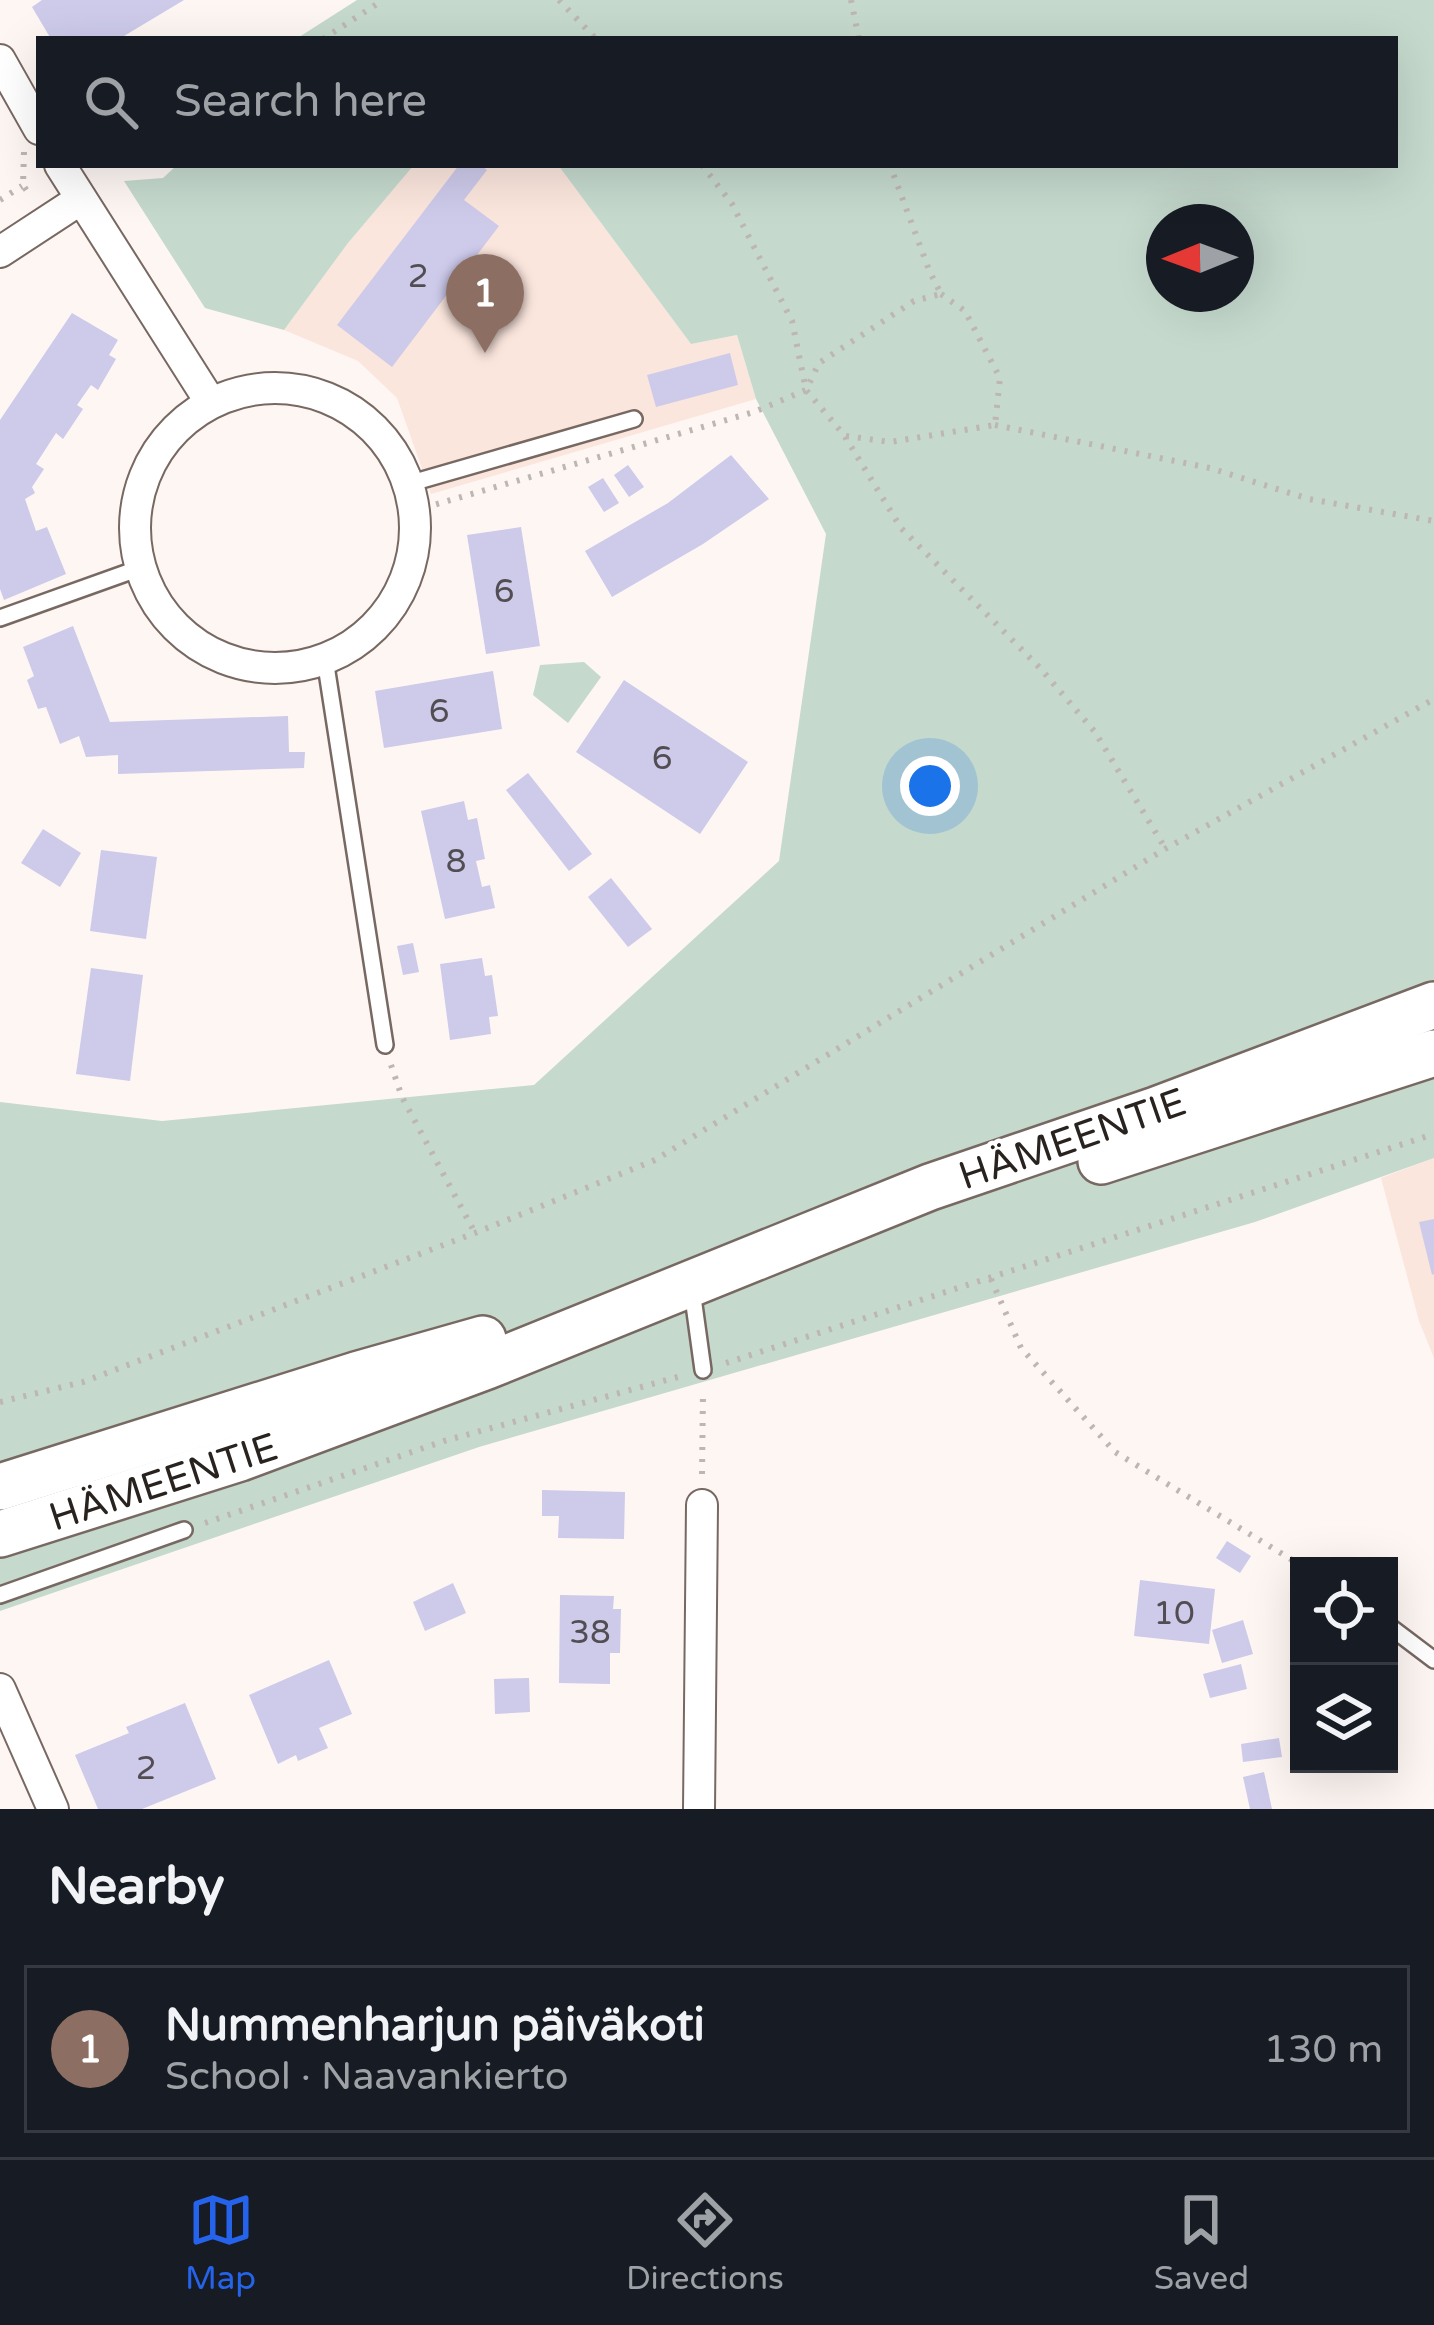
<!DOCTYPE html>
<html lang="en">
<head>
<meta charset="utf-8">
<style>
	body { margin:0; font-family:"Varela Round",sans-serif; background:#242831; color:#f1f3f6 }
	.controls { position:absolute; right:36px; bottom:36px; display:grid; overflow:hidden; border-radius:0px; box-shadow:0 12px 48px #0002 }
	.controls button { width:108px; height:108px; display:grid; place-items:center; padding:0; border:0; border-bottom:3px solid #363941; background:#171b24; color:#f1f3f6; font:60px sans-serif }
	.compass { position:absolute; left:1146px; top:204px; width:108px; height:108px; border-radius:50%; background:#171b24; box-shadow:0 12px 48px #0002; rotate:269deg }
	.you { position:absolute; left:930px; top:786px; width:42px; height:42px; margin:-30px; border:9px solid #fff; border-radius:50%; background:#1a73e8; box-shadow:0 0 0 18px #1a73e833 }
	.badge { display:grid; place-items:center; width:78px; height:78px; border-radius:50%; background:#2563eb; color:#fff; font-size:39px; font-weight:700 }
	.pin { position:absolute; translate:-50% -99px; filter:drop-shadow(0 3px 6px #0008) }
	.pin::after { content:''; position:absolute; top:63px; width:42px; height:36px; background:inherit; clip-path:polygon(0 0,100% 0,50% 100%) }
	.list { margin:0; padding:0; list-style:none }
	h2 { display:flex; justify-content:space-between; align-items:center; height:156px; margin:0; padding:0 48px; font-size:51px }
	h2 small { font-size:39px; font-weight:400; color:#9ea1a6 }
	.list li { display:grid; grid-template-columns:78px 1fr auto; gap:36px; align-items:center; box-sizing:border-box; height:168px; margin:0 24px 24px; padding:0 24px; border:3px solid #363941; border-radius:0px }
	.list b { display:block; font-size:45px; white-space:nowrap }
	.list p { margin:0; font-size:39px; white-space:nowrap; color:#9ea1a6 }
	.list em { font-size:39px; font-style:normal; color:#9ea1a6 }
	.icon { flex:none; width:66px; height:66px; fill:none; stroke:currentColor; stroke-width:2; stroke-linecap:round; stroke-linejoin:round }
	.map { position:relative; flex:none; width:1434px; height:1809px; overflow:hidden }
	.search { position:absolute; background:#171b24; box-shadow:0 12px 48px #0002; left:36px; right:36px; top:36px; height:132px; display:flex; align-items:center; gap:30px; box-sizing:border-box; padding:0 42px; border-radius:0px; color:#9ea1a6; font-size:45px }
	.sheet { height:348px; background:#171b24 }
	nav { display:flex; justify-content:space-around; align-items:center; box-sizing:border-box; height:168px; border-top:3px solid #363941; background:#171b24; font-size:33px; color:#9ea1a6 }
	nav a { display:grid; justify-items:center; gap:6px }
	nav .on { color:#2563eb }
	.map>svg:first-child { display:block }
	.built { fill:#fbe6dd }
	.green { fill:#c5d9cd; fill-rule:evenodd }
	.building { fill:#cdcaea }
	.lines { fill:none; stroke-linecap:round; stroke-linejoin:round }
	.lane-casing { stroke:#786862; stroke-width:20 }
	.street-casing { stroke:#786862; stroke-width:34 }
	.primary-casing { stroke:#786862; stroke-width:50 }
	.path { stroke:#bdb6b3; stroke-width:6; stroke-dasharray:3 9; stroke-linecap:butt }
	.lane { stroke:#fff; stroke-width:15 }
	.street { stroke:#fff; stroke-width:30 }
	.primary { stroke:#fff; stroke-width:45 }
	.labels { text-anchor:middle; stroke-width:9; stroke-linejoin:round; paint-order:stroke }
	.number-label { font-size:33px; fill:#524d52 }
	.street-label { font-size:39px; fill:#292320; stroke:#fff }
</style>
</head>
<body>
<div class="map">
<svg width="1434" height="1809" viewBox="0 0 1434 1809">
	<rect width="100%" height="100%" fill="#fef6f3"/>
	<g class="built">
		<path d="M414,165H558L691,344L737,335L756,399L431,494L397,398L358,361L284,330L348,243Z"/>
		<path d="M1434,1158V1358L1419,1321L1381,1178Z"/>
	</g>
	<g class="green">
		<path d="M357,0H1434V1158L1255,1222L479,1447L0,1611V1102L162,1121L534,1085L779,861L826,534L756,399L737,335L691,344L558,165H1395V39H296ZM1164,222H1236V294H1164Z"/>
		<path d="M177,165H414L348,243L284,330L205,308L124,181L163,178Z"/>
		<path d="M584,662L601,677L568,723L533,695L540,665Z"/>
	</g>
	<g class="building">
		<path d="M42,0H184L119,39H51L32,7Z"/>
		<path d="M459,165H481L487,170L464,200L499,226L392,367L337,325Z"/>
		<path d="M72,313L118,340L109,355L116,359L98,390L91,385L77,405L83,409L63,439L56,433L36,464L44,469L32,487L35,493L25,499L36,531L47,527L66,574L4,600L0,589V420Z"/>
		<path d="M730,353L738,385L656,407L647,375Z"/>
		<path d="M731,455L769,499L703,544L612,597L585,551L668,503Z"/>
		<path d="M628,465L644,487L629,497L614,475Z"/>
		<path d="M603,478L619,503L604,512L588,487Z"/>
		<path d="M521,527L540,646L486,654L467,535Z"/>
		<path d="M73,626L110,722L288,716L289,752H305L304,768L118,774V755L86,757L79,736L60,744L46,707L38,709L27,680L34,676L23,647Z"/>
		<path d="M493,671L502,729L384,748L375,691Z"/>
		<path d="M624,680L748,762L700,834L576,752Z"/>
		<path d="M528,773L592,854L569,871L506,790Z"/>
		<path d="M464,801L468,820L477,818L485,859L476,861L482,887L490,885L495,908L445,919L421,811Z"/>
		<path d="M43,829L81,853L60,887L21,863Z"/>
		<path d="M101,850L157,857L146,939L90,931Z"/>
		<path d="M611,878L652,929L628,947L588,897Z"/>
		<path d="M413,943L419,972L403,975L397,946Z"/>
		<path d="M482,958L485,976L492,975L498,1016L489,1017L491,1034L450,1040L440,964Z"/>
		<path d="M91,968L143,975L130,1081L76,1074Z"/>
		<path d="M1434,1219V1274L1432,1275L1419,1222Z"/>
		<path d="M542,1490L625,1492L624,1539L558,1538L559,1516H542Z"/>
		<path d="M1227,1541L1251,1556L1240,1573L1216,1558Z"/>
		<path d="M1140,1580L1215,1589L1209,1644L1134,1636Z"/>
		<path d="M453,1583L466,1613L425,1631L413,1602Z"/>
		<path d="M560,1595L614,1596L613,1609H621L620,1653H610V1684L559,1683Z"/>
		<path d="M1243,1620L1253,1654L1222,1663L1212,1630Z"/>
		<path d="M329,1660L352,1714L319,1728L328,1748L298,1761L296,1755L278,1764L249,1695Z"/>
		<path d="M1241,1664L1247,1689L1210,1698L1203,1674Z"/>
		<path d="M529,1678L530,1712L495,1714L494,1679Z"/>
		<path d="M185,1703L216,1779L142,1809H98L75,1755L129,1733L126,1727Z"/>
		<path d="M1279,1738L1282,1757L1243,1762L1241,1744Z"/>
		<path d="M1264,1772L1272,1809H1250L1243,1777Z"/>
	</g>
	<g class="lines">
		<g class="lane-casing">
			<g id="lane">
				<path d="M408,484L634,419"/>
				<path d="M0,618L140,568"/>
				<path d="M325,659L385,1045"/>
				<path d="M692,1290L703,1370"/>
				<path d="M0,1595L184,1530"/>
				<path d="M1389,1626L1434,1660"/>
			</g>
		</g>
		<g class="street-casing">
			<g id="street">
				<path d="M0,60L39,129"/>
				<path d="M60,165L211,403"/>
				<path d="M0,252L81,199"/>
				<circle cx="275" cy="528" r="140"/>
				<path d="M0,1689L53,1809"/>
				<path d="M699,1809L702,1505"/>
			</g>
		</g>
		<g class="primary-casing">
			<g id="primary">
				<path d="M1101,1161L1434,1053"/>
				<path d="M0,1487L356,1375L483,1339"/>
				<path d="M0,1534L240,1458L487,1366L930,1187L1156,1110L1434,1005"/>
			</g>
		</g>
		<g class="path">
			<path d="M559,0L596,39"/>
			<path d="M851,0L859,39"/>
			<path d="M323,39L383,0"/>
			<path d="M24,152L23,185L31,197"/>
			<path d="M702,165L732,204L792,321L806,390L844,435L901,528L1040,668L1095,732L1165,848"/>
			<path d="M0,200L22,186"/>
			<path d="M995,425L1210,468L1309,499L1434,521"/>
			<path d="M846,436L890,442L995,425L1000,378L965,311L941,294"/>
			<path d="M413,511L754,412L806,390L819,363L914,301L941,294L929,270L890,165"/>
			<path d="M391,1065L402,1097L475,1233"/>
			<path d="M991,1279L1021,1348L1115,1452L1302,1566"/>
			<path d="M726,1363L1434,1134"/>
			<path d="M0,1402L83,1382L475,1233L655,1160L1165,849L1434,699"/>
			<path d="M702,1474L703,1392"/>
			<path d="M205,1523L444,1441L685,1375"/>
		</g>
		<use href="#lane" class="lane"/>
		<use href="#street" class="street"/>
		<use href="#primary" class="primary"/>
	</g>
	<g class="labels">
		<g class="number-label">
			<text x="418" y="287">2</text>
			<text x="504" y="602">6</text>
			<text x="439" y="722">6</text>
			<text x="662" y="769">6</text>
			<text x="456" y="872">8</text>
			<text x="1174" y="1624">10</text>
			<text x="590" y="1643">38</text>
			<text x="146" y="1779">2</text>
		</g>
		<g class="street-label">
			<text transform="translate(1072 1138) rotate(-19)" y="14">HÄMEENTIE</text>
			<text transform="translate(163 1481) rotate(-18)" y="14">HÄMEENTIE</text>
		</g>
	</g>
</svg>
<div class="controls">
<button><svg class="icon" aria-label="locate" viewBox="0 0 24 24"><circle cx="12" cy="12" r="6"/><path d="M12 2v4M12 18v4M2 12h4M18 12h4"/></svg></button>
<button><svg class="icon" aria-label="layers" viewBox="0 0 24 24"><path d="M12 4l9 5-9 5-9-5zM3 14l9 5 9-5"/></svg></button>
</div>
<svg class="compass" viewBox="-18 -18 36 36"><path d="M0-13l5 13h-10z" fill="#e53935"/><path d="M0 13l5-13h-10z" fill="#9ea1a6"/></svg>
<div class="you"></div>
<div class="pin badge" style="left:485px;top:353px;background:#8d6e63">1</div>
<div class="search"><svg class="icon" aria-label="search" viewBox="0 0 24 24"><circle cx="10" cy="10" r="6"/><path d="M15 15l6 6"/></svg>Search here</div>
</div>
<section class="sheet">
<h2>Nearby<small></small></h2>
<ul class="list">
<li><span class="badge" style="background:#8d6e63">1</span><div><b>Nummenharjun päiväkoti</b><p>School · Naavankierto</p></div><em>130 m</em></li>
</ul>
</section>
<nav>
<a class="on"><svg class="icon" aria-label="map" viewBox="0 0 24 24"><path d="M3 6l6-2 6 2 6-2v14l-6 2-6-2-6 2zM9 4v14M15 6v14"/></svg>Map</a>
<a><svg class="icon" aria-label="directions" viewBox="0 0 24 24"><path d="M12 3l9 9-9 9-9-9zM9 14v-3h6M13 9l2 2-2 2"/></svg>Directions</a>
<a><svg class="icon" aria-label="saved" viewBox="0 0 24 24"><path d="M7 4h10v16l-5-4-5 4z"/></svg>Saved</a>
</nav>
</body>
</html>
